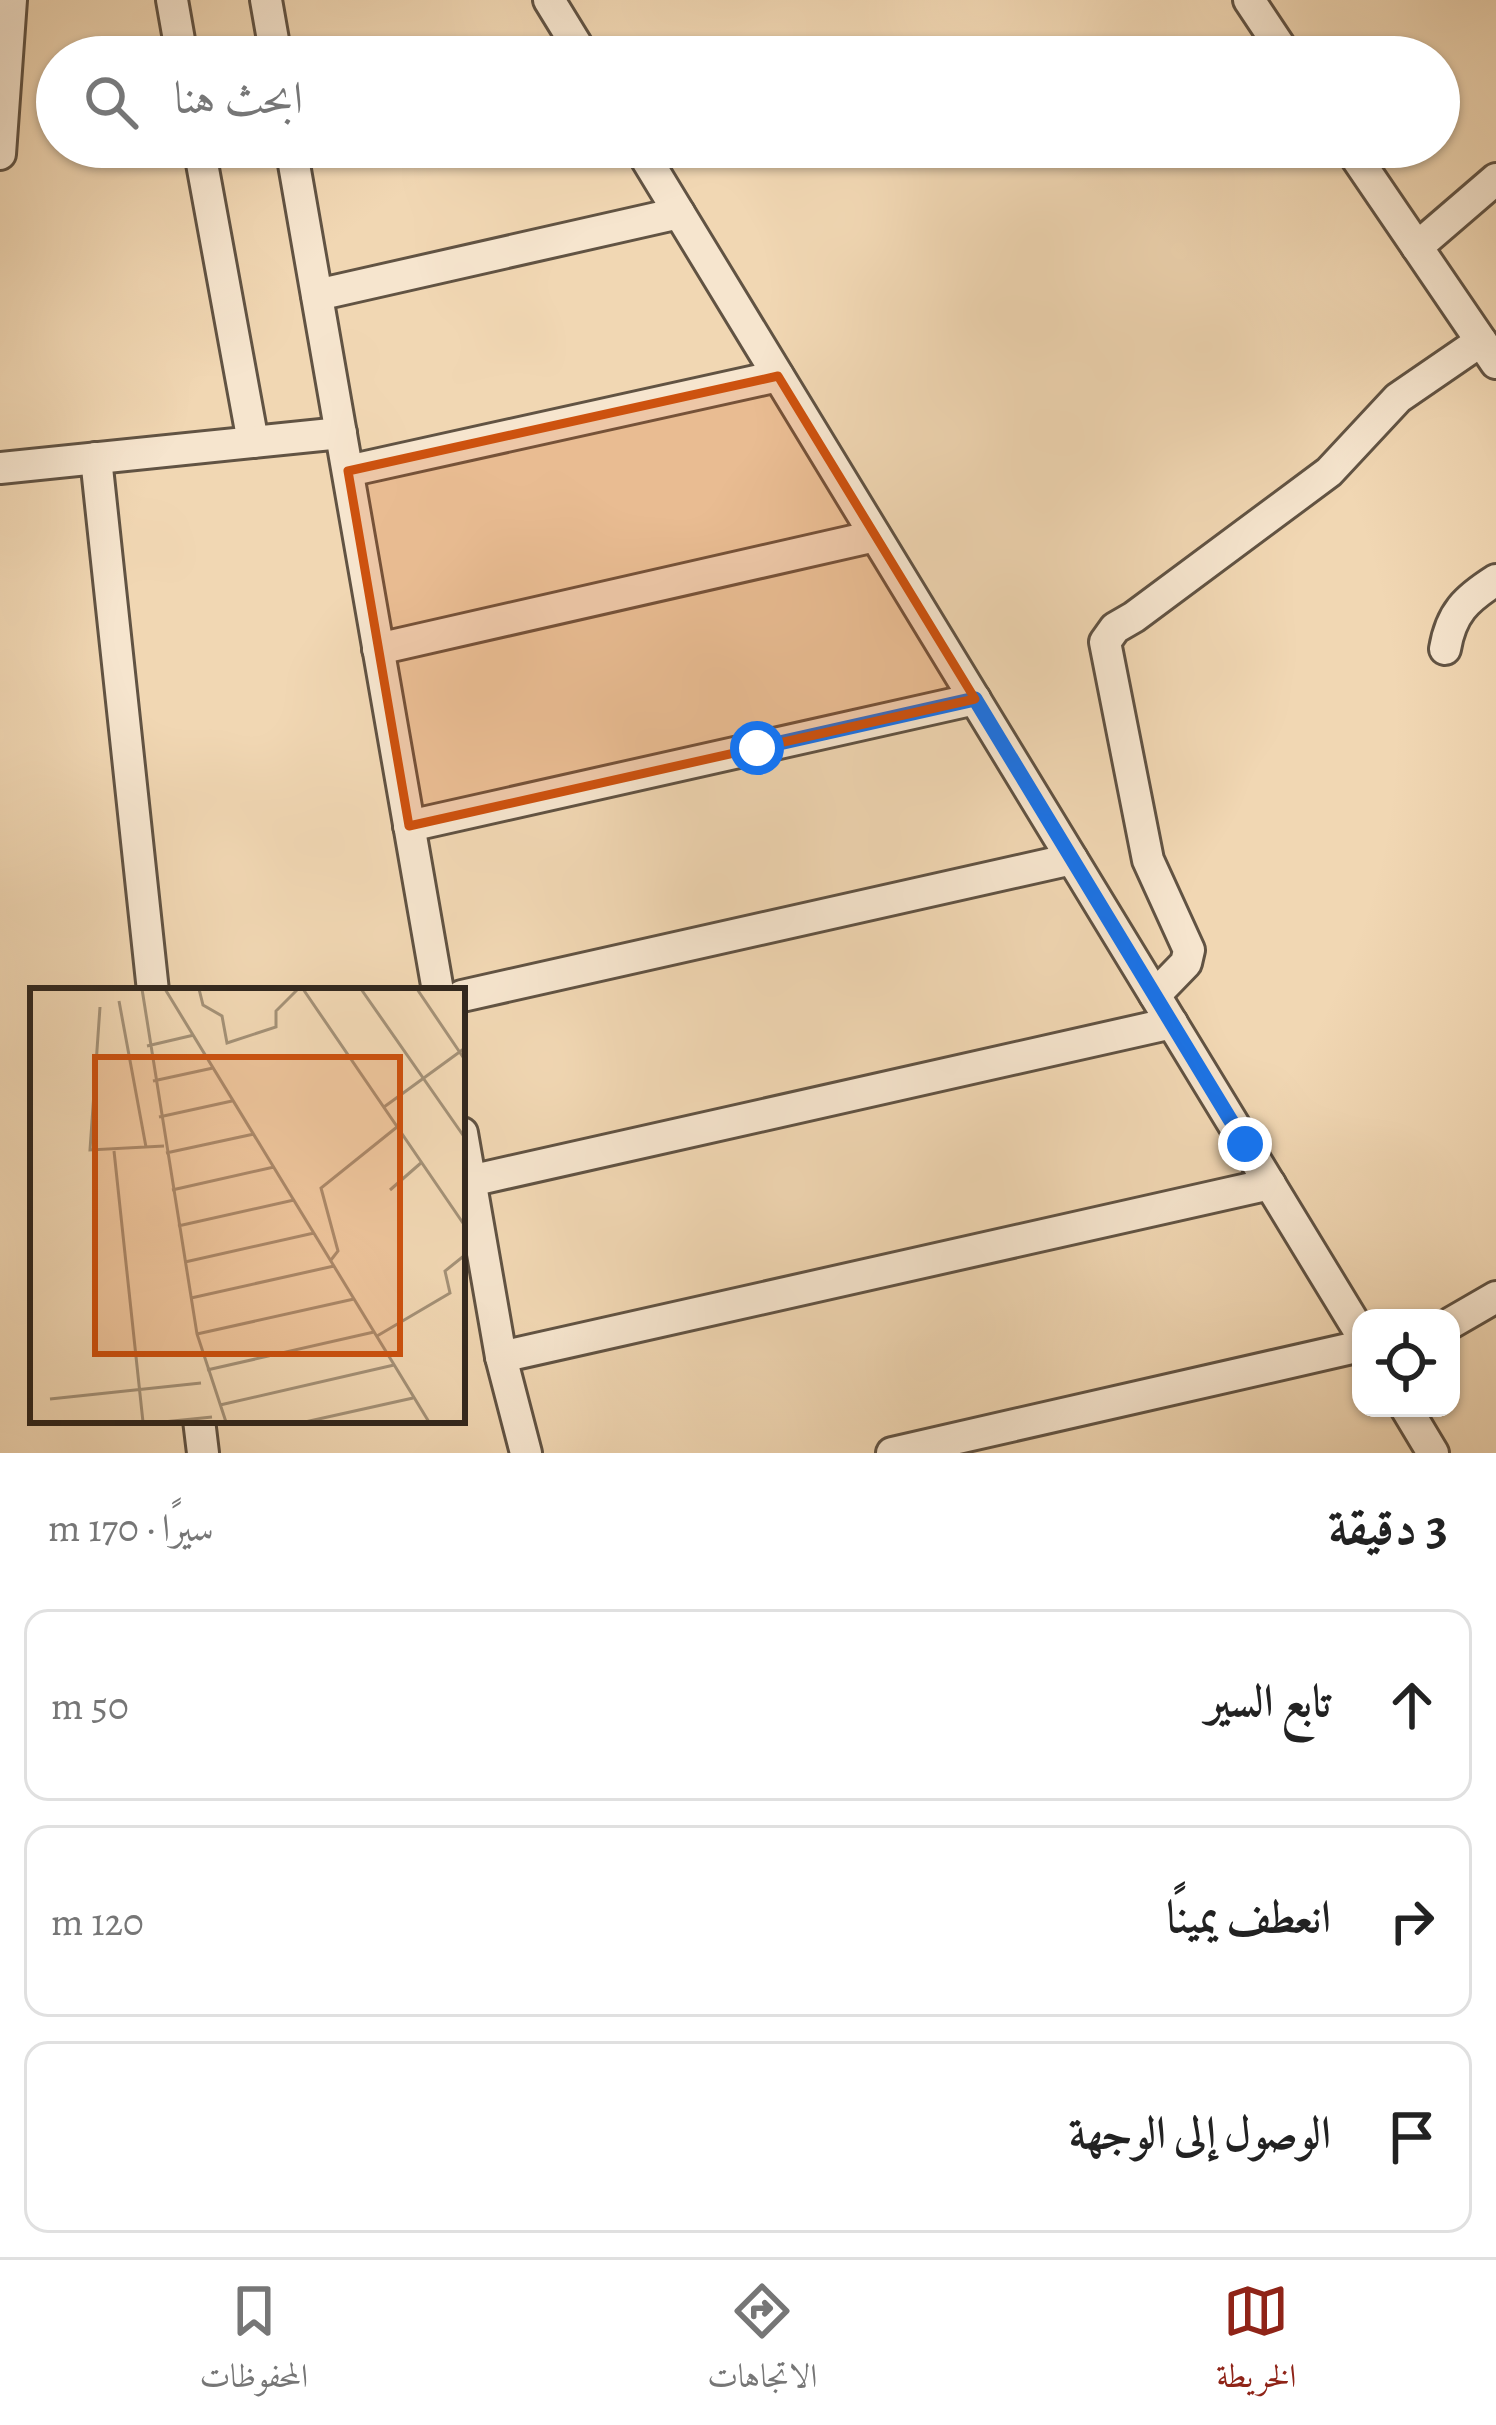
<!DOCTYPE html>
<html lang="ar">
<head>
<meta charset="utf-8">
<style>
	body { margin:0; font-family:Alegreya,Amiri,serif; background:#f6f6f6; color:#222; direction:rtl }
	.controls { position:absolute; right:36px; bottom:36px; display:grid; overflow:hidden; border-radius:24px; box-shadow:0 3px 9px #0004 }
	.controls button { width:108px; height:108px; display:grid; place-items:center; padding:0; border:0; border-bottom:3px solid #e0e0e0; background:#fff; color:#222; font:60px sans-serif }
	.stop { position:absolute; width:36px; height:36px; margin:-27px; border:9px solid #1a73e8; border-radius:50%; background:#fff }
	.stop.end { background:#1a73e8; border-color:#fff; box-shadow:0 3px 12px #0008 }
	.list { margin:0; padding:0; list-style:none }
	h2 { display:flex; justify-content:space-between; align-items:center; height:156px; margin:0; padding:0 48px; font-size:51px }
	h2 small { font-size:39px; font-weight:400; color:#767676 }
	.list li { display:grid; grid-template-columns:78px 1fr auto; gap:36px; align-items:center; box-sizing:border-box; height:192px; margin:0 24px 24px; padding:0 24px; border:3px solid #e0e0e0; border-radius:24px }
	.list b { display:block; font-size:45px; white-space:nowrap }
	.list em { font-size:39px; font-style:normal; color:#767676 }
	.icon { flex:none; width:66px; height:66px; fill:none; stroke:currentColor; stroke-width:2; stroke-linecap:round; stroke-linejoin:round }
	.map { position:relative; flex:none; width:1496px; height:1453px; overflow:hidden; direction:ltr }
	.search { position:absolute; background:#fff; box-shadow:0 3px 9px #0004; left:36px; right:36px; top:36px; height:132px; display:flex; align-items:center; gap:30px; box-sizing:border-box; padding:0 42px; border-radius:66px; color:#767676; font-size:45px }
	.sheet { height:804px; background:#fff }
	nav { display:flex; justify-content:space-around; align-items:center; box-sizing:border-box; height:168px; border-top:3px solid #e0e0e0; background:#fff; font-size:33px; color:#767676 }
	nav a { display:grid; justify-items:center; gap:6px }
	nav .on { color:#8f2418 }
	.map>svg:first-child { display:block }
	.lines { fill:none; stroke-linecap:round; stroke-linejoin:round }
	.minor-casing { stroke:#615343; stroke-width:36 }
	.minor { stroke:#f6e5ce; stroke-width:30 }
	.route { stroke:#1a73e8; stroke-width:15 }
	.marked { fill:#cd520f; fill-opacity:0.2; stroke:#cd520f; stroke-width:9; stroke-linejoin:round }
	.inset-road { fill:none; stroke:#a49177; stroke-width:3 }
	.view { fill:#cd520f; fill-opacity:0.15; stroke:#cd520f; stroke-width:6 }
	.inset-edge { fill:none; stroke:#31271e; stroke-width:6 }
</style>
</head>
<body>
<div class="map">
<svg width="1496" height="1453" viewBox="0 0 1496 1453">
	<rect width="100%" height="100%" fill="#f1d7b3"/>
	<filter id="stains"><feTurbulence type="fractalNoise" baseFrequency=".00167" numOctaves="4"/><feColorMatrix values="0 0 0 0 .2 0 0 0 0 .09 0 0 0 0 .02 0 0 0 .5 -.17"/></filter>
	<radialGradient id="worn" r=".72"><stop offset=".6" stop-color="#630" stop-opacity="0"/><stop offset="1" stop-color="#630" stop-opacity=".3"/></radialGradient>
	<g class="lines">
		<g class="minor-casing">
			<g id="minor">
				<path d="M172,0L182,57"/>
				<path d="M266,0L276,57"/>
				<path d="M549,0L584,57"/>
				<path d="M1249,0L1287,57"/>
				<path d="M199,147L253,442"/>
				<path d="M291,147L438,991"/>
				<path d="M639,147L1361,1334"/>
				<path d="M1349,147L1496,363"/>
				<path d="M0,154L11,0"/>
				<path d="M1417,247L1496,179"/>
				<path d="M317,295L679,213"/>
				<path d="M96,458L153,991"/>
				<path d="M0,468L341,433"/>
				<path d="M348,471L778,376"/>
				<path d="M378,649L875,536"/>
				<path d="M1445,649C1451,613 1466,599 1496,580"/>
				<path d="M409,826L975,699"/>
				<path d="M1155,995L1186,963L1189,950L1148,860L1105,642L1115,628L1134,617L1329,472L1398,398L1481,341"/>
				<path d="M462,996L1072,859"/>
				<path d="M462,1133L501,1357L526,1453"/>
				<path d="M470,1181L1172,1023"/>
				<path d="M1451,1323L1496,1297"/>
				<path d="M501,1357L1270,1184"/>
				<path d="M1406,1408L1433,1453"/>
				<path d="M199,1420L203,1453"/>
				<path d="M892,1453L1361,1346"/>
			</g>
		</g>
		<use href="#minor" class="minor"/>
	</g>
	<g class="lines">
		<path class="route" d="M757,748L975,699L1245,1144"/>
	</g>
	<path class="marked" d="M778,376L975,699L409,826L348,471Z"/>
	<g transform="translate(30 988)">
		<rect width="435" height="435" fill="#f1d7b3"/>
		<path class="inset-road" d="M112,1L167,346L196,434M135,1L399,434M169,1L173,17L192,28L197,55L246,39V23L268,1M273,1L435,238M331,1L435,150M387,1L435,72M89,13L116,159M70,19L60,162L134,158M117,58L164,47M123,93L183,80M354,119L435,60M129,129L202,113M84,163L113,434M136,165L224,146M142,202L244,179M360,202L392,174M148,238L264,212M301,272L308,263L291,200L367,139M155,274L284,245M161,310L304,278M167,346L324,311M347,348L420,305L415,283L435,267M177,382L344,344M20,411L171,395M190,417L364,377M133,434L182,429M275,434L383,410"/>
		<path class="view" d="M65,69H370V366H65Z"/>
		<rect width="435" height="435" class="inset-edge"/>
	</g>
	<rect width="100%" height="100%" filter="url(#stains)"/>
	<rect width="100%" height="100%" fill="url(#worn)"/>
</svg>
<div class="controls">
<button><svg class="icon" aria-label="locate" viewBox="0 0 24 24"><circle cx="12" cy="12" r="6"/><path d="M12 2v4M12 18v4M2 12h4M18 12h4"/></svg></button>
</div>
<div class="stop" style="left:757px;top:748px"></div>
<div class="stop end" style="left:1245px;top:1144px"></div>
<div class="search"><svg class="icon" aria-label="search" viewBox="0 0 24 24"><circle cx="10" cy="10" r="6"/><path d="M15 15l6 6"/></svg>ابحث هنا</div>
</div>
<section class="sheet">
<h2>3 دقيقة<small>سيرًا · 170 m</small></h2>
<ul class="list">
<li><svg class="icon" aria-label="ahead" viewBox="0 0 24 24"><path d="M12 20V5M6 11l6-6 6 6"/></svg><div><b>تابع السير</b></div><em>50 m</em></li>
<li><svg class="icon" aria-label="right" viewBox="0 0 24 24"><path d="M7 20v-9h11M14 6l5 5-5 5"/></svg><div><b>انعطف يمينًا</b></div><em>120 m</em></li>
<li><svg class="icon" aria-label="arrive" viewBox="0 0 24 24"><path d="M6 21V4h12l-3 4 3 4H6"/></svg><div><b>الوصول إلى الوجهة</b></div></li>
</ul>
</section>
<nav>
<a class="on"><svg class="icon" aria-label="map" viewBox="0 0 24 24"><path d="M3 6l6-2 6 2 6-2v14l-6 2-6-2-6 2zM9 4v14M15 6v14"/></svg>الخريطة</a>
<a><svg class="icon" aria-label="directions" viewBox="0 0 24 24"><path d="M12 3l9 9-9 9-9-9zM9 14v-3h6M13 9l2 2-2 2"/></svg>الاتجاهات</a>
<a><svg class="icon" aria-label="saved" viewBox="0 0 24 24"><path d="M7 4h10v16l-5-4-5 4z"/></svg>المحفوظات</a>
</nav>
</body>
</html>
